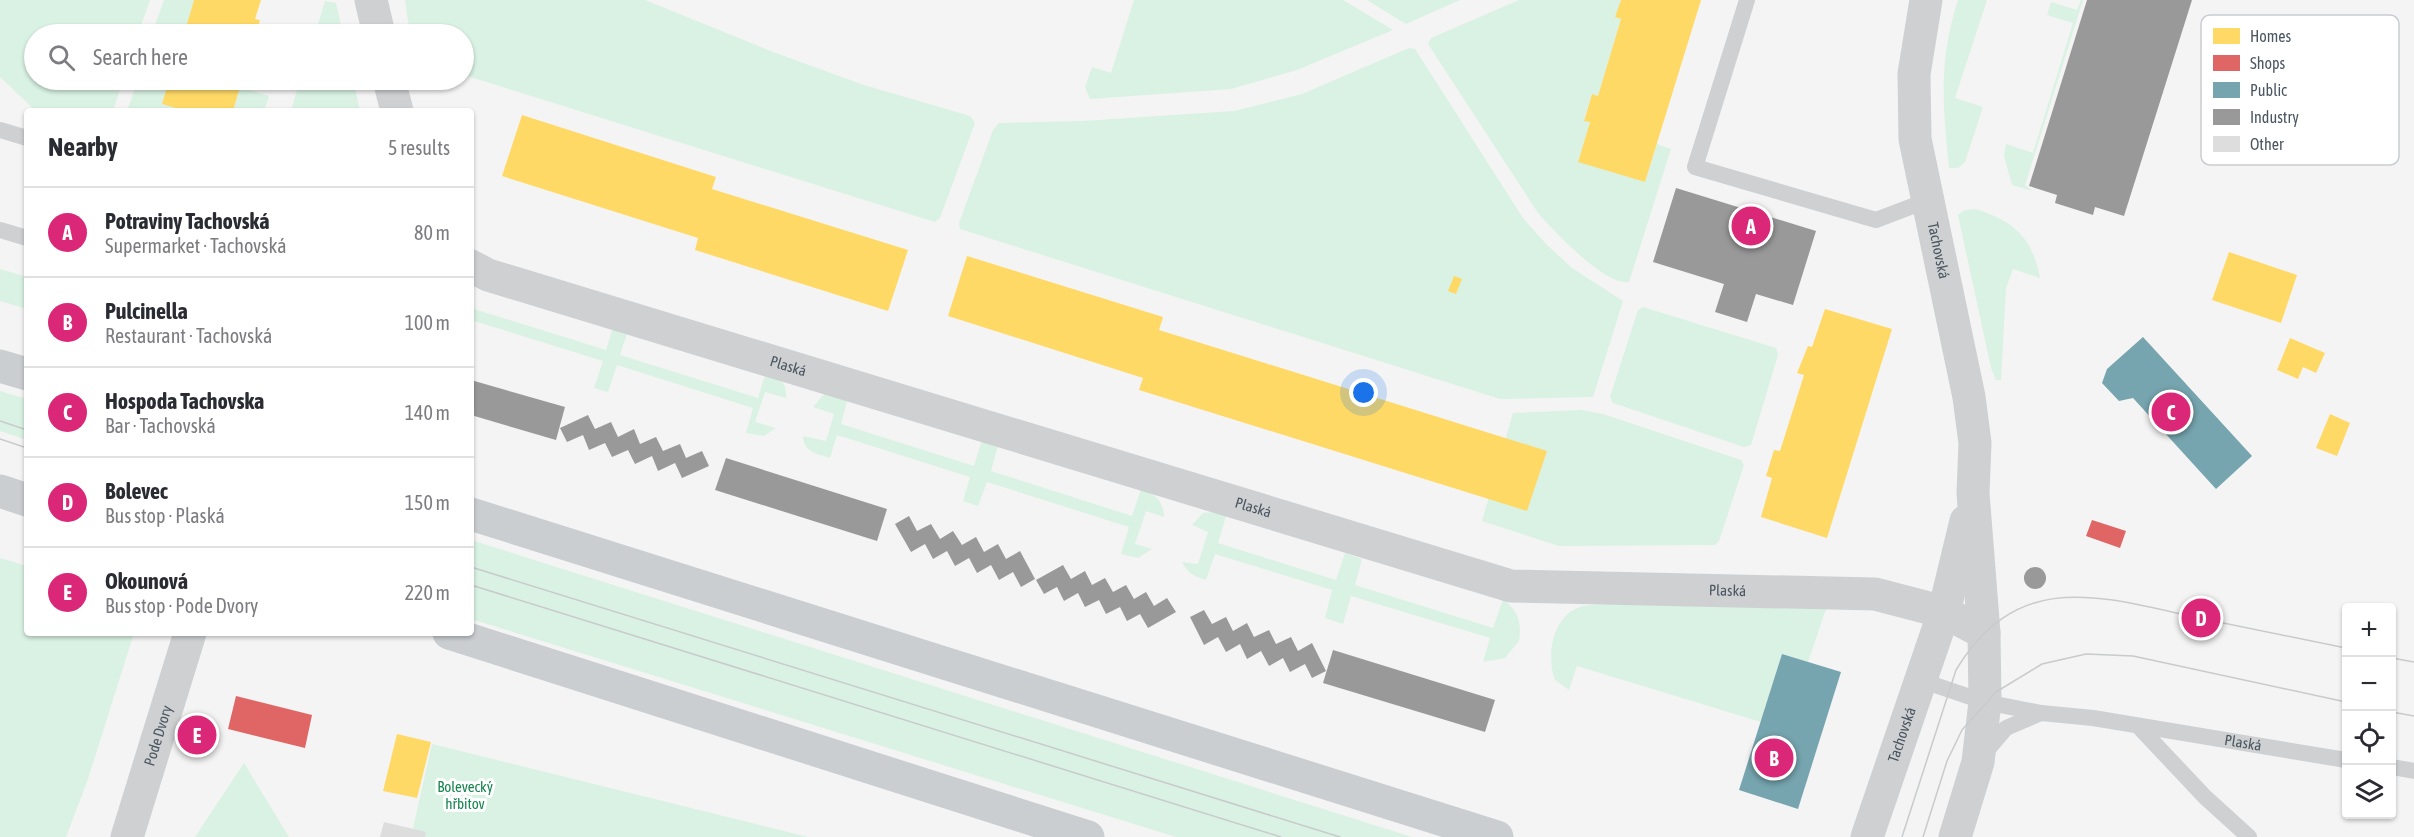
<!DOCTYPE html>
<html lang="en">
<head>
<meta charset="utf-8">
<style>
	body { margin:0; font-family:"Asap Condensed",sans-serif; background:#f2f2f3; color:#2b2b33 }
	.controls { position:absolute; right:18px; bottom:18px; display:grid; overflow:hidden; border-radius:6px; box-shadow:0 2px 4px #0004 }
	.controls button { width:54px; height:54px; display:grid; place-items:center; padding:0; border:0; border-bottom:2px solid #e1e1e2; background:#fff; color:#2b2b33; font:30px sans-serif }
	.you { position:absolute; left:1364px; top:393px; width:21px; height:21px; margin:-15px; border:4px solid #fff; border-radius:50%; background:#1a73e8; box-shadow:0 0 0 9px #1a73e833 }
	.badge { display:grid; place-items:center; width:39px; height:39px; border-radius:50%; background:#db2777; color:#fff; font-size:20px; font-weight:700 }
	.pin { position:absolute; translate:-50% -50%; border:3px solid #fff; box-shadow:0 2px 6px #0006 }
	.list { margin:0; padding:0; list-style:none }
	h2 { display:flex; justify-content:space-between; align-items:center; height:78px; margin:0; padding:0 24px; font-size:26px }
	h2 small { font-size:20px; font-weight:400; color:#7c7c81 }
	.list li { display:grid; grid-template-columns:39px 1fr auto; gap:18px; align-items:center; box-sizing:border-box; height:90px; padding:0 24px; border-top:2px solid #e1e1e2 }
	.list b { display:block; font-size:22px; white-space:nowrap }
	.list p { margin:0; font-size:20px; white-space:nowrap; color:#7c7c81 }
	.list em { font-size:20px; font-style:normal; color:#7c7c81 }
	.icon { flex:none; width:33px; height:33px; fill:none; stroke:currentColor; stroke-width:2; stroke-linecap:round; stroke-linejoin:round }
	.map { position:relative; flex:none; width:2414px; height:837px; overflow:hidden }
	.search { position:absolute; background:#fff; box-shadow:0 2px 4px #0004; left:24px; top:24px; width:450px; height:66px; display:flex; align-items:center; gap:15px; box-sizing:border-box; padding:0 21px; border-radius:33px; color:#7c7c81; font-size:22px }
	.panel { position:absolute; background:#fff; box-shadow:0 2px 4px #0004; left:24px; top:108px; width:450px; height:528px; border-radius:6px }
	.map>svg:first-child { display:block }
	.green { fill:#d9f2e3 }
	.homes { fill:#ffd966 }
	.shops { fill:#e06666 }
	.public { fill:#76a5af }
	.industry { fill:#999 }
	.building { fill:#ddddde }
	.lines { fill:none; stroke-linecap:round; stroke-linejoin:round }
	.service { stroke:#ced0d2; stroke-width:16 }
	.minor { stroke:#ced0d2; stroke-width:33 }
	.primary { stroke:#caced1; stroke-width:33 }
	.tram { stroke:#c9cacc; stroke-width:1.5 }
	.labels { text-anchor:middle; stroke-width:6; stroke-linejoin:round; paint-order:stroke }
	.street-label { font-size:15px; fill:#4a5661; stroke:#fff }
	.park-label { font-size:15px; fill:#17864f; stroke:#fff }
	.key { fill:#fff; stroke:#c9ccd0; stroke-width:1.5 }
	.key-label { font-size:16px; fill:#4a5661 }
</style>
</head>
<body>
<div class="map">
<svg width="2414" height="837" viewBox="0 0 2414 837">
	<rect width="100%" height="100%" fill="#f4f4f4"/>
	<g class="green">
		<path d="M0,0H150L138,34H34V80H123L113,111H36L0,77Z"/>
		<path d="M164,0H194L184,34H152Z"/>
		<path d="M405,0H645L773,52L864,85L970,116L975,123L940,218L935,222L464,75V34H410Z"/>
		<path d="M1134,0H1343L1393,30L1297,70L1231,89L1090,99L1085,87L1092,67L1111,73Z"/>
		<path d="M1367,0H1460L1406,24Z"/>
		<path d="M1519,0H1621L1615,17L1621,19L1598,96L1592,94L1584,119L1590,122L1578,161L1645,182L1657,144L1671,149L1629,282C1605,286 1554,231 1538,213L1428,44L1431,38Z"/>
		<path d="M1958,0H1987L1955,98L1983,107L1965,162L1958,168H1949C1943,104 1938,63 1958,0Z"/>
		<path d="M2081,0H2083L2025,185L2033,191L2012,185L2004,156L2006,144L2033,153L2073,23L2047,15L2051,2L2077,10Z"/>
		<path d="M325,1L336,3L343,34H315Z"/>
		<path d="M1409,48L1415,49L1523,218L1547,245L1572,268L1623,301L1593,397L1500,399L960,229L959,223L993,130L999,123L1083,121L1234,111L1302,94Z"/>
		<path d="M138,80H169L162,104L186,111H127Z"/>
		<path d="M300,80H353L360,111H291Z"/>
		<path d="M240,87L269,96L264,111H233Z"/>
		<path d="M1975,209C2014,221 2032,237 2040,278L2013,269L2006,288L2001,380H1996L1991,368L1958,215L1965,210Z"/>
		<path d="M0,269L27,277V309L0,301Z"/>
		<path d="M1643,307L1776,348L1778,355L1751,445L1744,447L1613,403L1610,397L1638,310Z"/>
		<path d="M471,308L606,350L614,324L629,328L620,355L758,398L766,371C780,378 787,382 786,398L765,392L755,422L776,428L764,436L746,433L753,408L617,365L608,392L594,388L603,361L471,320Z"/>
		<path d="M0,391L27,399V440L0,431Z"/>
		<path d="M824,394L848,397L841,424L974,466L982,440L998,446L991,471L1132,516L1141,489C1156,494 1163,501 1164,517L1146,511L1135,544L1152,549L1138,558L1121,554L1129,527L987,482L978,506L963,501L970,477L837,435L830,458C815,453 804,452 803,436L826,441L834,414L813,407Z"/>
		<path d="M1582,410L1603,414L1741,460L1744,465L1719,541L1715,545L1559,546L1482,521L1513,413Z"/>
		<path d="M1214,512L1226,516L1218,543L1336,580L1345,553L1362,559L1355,585L1493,628L1503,599C1518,611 1522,622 1519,641L1505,658L1483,662L1490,638L1351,596L1343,624L1325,618L1332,590L1215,554L1206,580C1194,576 1188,574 1182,562L1198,564L1208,532L1192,525L1203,513Z"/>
		<path d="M471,540L1412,837H1176L471,619Z"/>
		<path d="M0,558L27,566V633H134L88,779L66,837H0Z"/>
		<path d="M1608,604L1826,609L1808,662L1782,654L1761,722L1577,666L1569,690L1555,680C1546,657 1552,616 1580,607C1588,604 1599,605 1608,604Z"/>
		<path d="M432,744L808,837H411Z"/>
		<path d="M244,763L289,837H195Z"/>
	</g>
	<g class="homes">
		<path d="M194,0H261L255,19L260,20L256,34H184Z"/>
		<path d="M1621,0H1701L1645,182L1578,162L1590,122L1584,121L1592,94L1598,96L1621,19L1615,17Z"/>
		<path d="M169,80H242L233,111H186L162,104Z"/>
		<path d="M522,115L716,177L712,189L908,250L888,311L695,250L698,238L502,176Z"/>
		<path d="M2229,252L2297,275L2281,323L2212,300Z"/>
		<path d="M967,256L1163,317L1159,330L1547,451L1527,511L1139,390L1143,378L948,316Z"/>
		<path d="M1454,276L1462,279L1456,294L1448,291Z"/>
		<path d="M1825,309L1892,329L1827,538L1761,517L1772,478L1766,476L1774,450L1780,451L1804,375L1797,373L1808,346L1812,347Z"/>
		<path d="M2290,338L2325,353L2316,373L2303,367L2298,379L2277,370Z"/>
		<path d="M2330,414L2350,423L2337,456L2316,448Z"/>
		<path d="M397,734L431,742L417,798L383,791Z"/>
	</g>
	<g class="shops">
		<path d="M2092,520L2126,531L2120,548L2086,536Z"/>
		<path d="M236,696L312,715L305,748L228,729Z"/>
	</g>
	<g class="public">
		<path d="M2143,337L2252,456L2216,489L2133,398L2119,401L2102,383L2107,369Z"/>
		<path d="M1782,654L1841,672L1798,809L1739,790Z"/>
	</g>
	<g class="industry">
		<path d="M2087,0H2192L2124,216L2095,207L2093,215L2055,203L2057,195L2029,186Z"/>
		<path d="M1676,188L1816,231L1793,305L1756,294L1747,322L1715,312L1724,284L1653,262Z"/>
		<path d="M471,380L565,407L556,440L471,415Z"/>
		<path d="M588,415L595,429L611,422L618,437L634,429L640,444L656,437L663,451L680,444L686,458L702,451L709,466L682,478L675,463L658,471L652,456L635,464L628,450L612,457L605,443L589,450L583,435L567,442L560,428Z"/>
		<path d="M726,458L887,509L877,541L715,490Z"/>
		<path d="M909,516L917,531L931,524L940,539L953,531L962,545L976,537L984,552L998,544L1006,559L1020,551L1035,579L1021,587L1013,572L999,580L991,565L977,573L969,558L955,566L947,551L933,559L925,544L911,552L895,524Z"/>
		<path d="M1063,565L1071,579L1085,571L1092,585L1105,578L1113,592L1126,585L1134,599L1146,592L1154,606L1167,598L1176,612L1148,628L1140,614L1127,621L1120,607L1106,614L1099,600L1085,607L1078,593L1064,601L1057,587L1044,594L1036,580Z"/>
		<circle cx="2035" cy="578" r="11"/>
		<path d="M1204,610L1212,624L1226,617L1233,631L1247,623L1254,637L1269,630L1276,644L1291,637L1298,651L1312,643L1326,671L1312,678L1305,664L1290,672L1283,658L1269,666L1261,651L1247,659L1240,644L1226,652L1218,637L1204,645L1190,617Z"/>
		<path d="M1333,650L1495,700L1485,732L1323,683Z"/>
	</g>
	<path class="building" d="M384,822L426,832L425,837H380Z"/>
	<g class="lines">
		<g class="service">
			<path d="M1747,0L1695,167L1876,220L1926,201"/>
			<path d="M0,130L27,138"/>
			<path d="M0,230L27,238"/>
			<path id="s1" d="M1920,680L1985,702L2041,713L2093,718L2346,760"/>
			<path d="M2139,727L2205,797L2249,837"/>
			<path d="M1982,756L2006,728L2041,713"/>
			<path d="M2392,767L2414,771"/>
		</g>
		<g class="minor">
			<path d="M371,0L379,34"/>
			<path id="s2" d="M1926,0L1914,74L1915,139L1969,397L1975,443L1973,493L1984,633L1985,702L1978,762L1955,837"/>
			<path d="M389,80L397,111"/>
			<path id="s3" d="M471,266L488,275L1511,586L1875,594L1944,612L1984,633"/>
			<path id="s4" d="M127,837L190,633"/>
			<path id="s5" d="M1867,837L1944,612L1966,521"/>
		</g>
		<g class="primary">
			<path d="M0,366L27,374"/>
			<path d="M0,491L27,500"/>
			<path d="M471,514L1497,837"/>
			<path d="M449,633L1088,837"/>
		</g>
		<g class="tram">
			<path d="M0,421L27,430"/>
			<path d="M0,439L27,448"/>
			<path d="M471,567L1340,837"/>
			<path d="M471,585L1281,837"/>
			<path d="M2392,658L2414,662"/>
			<path d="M2392,712L2414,716"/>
			<path d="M1902,837L1956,670C2019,567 2101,597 2199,618C2248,628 2297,638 2346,648"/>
			<path d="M1923,837L1947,761L1962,730L1996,692L2042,664L2086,654L2133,656L2346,702"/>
		</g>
	</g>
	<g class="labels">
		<g class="street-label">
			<text dy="5" stroke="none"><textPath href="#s2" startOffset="254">Tachovská</textPath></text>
			<text dy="5" stroke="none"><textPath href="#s3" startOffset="333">Plaská</textPath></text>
			<text dy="5" stroke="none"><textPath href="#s3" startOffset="819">Plaská</textPath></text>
			<text dy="5" stroke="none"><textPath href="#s3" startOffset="1305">Plaská</textPath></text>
			<text dy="5" stroke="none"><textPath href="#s5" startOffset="108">Tachovská</textPath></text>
			<text dy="5" stroke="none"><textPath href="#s4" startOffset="106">Pode Dvory</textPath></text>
			<text dy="5" stroke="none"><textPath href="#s1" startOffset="330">Plaská</textPath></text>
		</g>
		<g class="park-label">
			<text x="465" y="792">Bolevecký<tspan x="465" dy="17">hřbitov</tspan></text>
		</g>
	</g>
	<rect x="2201" y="15" width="198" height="150" rx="9" class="key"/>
	<rect x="2213" y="28" width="27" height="16" fill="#ffd966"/>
	<rect x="2213" y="55" width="27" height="16" fill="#e06666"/>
	<rect x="2213" y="82" width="27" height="16" fill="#76a5af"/>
	<rect x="2213" y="109" width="27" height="16" fill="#999"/>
	<rect x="2213" y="136" width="27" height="16" fill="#ddddde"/>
	<g class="key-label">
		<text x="2250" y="42">Homes</text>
		<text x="2250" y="69">Shops</text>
		<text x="2250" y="96">Public</text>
		<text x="2250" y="123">Industry</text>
		<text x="2250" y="150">Other</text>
	</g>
</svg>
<div class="controls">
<button>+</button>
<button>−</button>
<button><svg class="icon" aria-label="locate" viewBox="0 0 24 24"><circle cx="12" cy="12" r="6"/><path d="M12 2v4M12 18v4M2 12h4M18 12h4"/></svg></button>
<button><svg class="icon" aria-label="layers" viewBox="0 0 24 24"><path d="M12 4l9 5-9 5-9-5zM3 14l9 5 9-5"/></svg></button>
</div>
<div class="you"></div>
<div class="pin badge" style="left:1751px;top:226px">A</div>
<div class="pin badge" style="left:1774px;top:758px">B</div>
<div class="pin badge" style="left:2171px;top:412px">C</div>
<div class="pin badge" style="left:2201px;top:618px">D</div>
<div class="pin badge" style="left:197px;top:735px">E</div>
<div class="search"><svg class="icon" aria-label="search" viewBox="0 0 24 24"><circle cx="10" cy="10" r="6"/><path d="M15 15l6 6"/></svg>Search here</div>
<section class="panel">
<h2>Nearby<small>5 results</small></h2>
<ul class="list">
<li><span class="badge">A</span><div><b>Potraviny Tachovská</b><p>Supermarket · Tachovská</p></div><em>80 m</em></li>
<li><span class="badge">B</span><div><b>Pulcinella</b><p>Restaurant · Tachovská</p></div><em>100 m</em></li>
<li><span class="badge">C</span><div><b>Hospoda Tachovska</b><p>Bar · Tachovská</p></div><em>140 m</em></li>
<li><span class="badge">D</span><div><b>Bolevec</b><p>Bus stop · Plaská</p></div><em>150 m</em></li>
<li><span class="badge">E</span><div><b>Okounová</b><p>Bus stop · Pode Dvory</p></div><em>220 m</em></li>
</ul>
</section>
</div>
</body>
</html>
